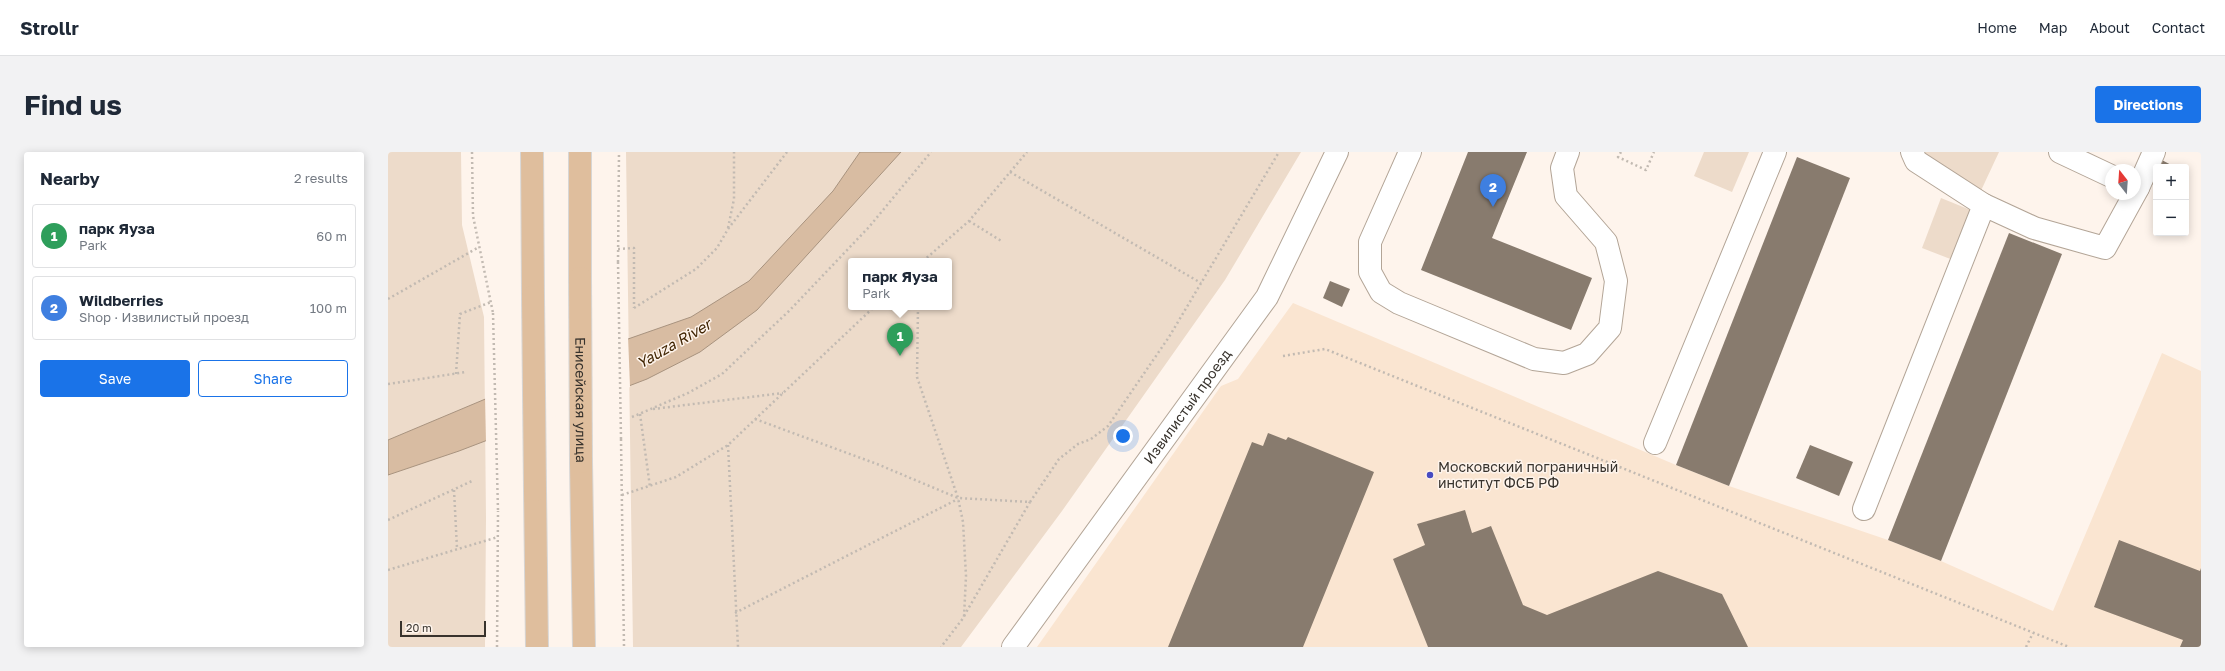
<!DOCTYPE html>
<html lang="en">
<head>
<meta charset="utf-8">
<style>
	body { margin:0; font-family:"Golos Text",sans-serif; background:#f2f2f3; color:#1f2937 }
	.controls { position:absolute; right:12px; top:12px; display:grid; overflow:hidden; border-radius:4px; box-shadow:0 2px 10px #0003 }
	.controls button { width:36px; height:36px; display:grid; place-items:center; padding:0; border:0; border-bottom:1px solid #e0e1e3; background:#fff; color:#1f2937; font:20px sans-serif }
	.compass { position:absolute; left:1717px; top:12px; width:36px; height:36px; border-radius:50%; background:#fff; box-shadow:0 2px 10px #0003; rotate:343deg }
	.scale { position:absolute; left:12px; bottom:10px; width:86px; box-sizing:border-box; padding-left:4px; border:2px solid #38332d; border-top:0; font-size:11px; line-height:14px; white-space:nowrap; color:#38332d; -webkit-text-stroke:3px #fef4ec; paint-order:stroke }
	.you { position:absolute; left:735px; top:284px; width:14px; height:14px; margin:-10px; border:3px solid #fff; border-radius:50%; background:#1a73e8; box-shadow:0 0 0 6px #1a73e833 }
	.badge { display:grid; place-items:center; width:26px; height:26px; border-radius:50%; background:#1a73e8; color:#fff; font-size:13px; font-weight:700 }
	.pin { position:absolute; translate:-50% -33px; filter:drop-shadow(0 1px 2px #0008) }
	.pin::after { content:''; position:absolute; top:21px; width:14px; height:12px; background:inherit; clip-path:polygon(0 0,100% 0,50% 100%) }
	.popup { position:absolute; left:460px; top:106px; width:104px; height:52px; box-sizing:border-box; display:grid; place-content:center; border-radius:4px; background:#fff; filter:drop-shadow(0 1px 3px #0005); font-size:13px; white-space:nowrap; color:#747a83 }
	.popup b { font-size:15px; color:#1f2937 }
	.popup::after { content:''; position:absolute; left:50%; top:100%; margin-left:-8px; border:8px solid transparent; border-top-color:#fff }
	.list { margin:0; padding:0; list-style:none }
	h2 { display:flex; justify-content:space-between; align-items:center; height:52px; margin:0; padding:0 16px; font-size:17px }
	h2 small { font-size:13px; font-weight:400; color:#747a83 }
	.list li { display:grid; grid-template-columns:26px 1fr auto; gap:12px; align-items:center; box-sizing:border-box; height:64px; margin:0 8px 8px; padding:0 8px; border:1px solid #e0e1e3; border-radius:4px }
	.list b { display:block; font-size:15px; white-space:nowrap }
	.list p { margin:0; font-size:13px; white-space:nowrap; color:#747a83 }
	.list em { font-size:13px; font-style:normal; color:#747a83 }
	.actions { display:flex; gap:8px; padding:12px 16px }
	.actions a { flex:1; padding:9px 0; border:1px solid #1a73e8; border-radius:4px; text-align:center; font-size:14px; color:#1a73e8 }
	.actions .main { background:#1a73e8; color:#fff }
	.map { position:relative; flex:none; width:1813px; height:495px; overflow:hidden; border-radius:4px }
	header { display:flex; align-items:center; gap:24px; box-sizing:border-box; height:56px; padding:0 20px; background:#fff; border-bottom:1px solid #e0e1e3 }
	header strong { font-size:19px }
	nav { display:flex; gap:22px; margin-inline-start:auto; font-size:14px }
	.intro { display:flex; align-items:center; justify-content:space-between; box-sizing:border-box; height:96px; padding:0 24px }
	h1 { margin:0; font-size:28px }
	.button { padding:10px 18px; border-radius:4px; background:#1a73e8; color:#fff; font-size:14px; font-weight:700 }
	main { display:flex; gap:24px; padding:0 24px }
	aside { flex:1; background:#fff; border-radius:4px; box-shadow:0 2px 10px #0003 }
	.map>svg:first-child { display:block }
	.built { fill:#fae5d1 }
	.green { fill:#eddbca; fill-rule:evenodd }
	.water { fill:#d8bca2; stroke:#a8937f }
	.pier { fill:#fef4ec }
	.building { fill:#887b6e }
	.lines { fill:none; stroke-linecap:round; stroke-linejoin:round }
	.minor-casing { stroke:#b3a597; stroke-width:24 }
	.major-casing { stroke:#d7d6d5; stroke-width:24 }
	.path { stroke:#c2bab2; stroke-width:2.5; stroke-dasharray:2 3; stroke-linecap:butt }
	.minor { stroke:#fff; stroke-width:22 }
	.major { stroke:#dfbe9d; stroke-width:22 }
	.major-bridge-casing { stroke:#d7d6d5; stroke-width:24; stroke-linecap:butt }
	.path-bridge { stroke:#c2bab2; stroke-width:2.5; stroke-dasharray:2 3; stroke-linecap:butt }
	.major-bridge { stroke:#dfbe9d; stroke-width:22 }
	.poi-dot { fill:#474bc1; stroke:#fef4ec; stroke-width:1.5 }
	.labels { text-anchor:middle; stroke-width:3; stroke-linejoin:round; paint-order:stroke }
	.street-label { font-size:14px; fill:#38332d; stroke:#fef4ec }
	.poi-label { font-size:14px; fill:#38332d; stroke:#fef4ec; text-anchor:start }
	.water-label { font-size:15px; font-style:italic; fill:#412503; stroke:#fef4ec }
</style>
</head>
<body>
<header>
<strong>Strollr</strong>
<nav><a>Home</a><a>Map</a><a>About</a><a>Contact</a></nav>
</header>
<div class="intro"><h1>Find us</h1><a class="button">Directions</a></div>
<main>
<aside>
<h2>Nearby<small>2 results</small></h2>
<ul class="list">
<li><span class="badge" style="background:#2e9e5b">1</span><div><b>парк Яуза</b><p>Park</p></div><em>60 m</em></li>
<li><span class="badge" style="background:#3f7fe0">2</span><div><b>Wildberries</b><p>Shop · Извилистый проезд</p></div><em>100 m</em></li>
</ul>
<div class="actions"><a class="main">Save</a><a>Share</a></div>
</aside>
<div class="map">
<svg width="1813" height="495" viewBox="0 0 1813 495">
	<rect width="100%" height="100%" fill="#fef4ec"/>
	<path class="built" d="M905,151L1288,313L1341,334L1500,388L1553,409L1665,459L1774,201L1813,219V495H649L833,234L850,227Z"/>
	<g class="green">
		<path d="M0,0H73L74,73L96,165L98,366L97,495H0Z"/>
		<path d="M238,0H913L837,128L674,359L573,495H245ZM463,109H561V155H463Z"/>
		<path d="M1316,0H1361L1344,40L1306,24Z"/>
		<path d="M1526,0H1611L1590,45Z"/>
		<path d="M1553,46L1585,59L1565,108L1534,96Z"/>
	</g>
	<path class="water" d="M472,0H513L369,158L312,200L259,227L71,299L0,323V288L240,187L303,165L361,129L445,39Z"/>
	<path class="pier" d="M240,184L242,235L98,291L97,244Z"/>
	<g class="building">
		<path d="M1080,0H1139L1104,86L1204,126L1183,178L1033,118Z"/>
		<path d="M1409,5L1462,26L1341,334L1288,313Z"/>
		<path d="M1770,6L1787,15H1768V34L1758,29Z"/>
		<path d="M1621,81L1674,102L1553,409L1500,388Z"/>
		<path d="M942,129L962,137L954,155L935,146Z"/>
		<path d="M880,281L898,288L900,285L986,320L915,495H780L864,290L875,294Z"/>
		<path d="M1422,293L1465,310L1451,344L1408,326Z"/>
		<path d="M1077,358L1084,381L1103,374L1135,453L1159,463L1270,419L1334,442L1360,495H1040L1005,407L1037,393L1029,372Z"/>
		<path d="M1731,388L1812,419L1813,416V495H1792L1795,488L1706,455Z"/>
	</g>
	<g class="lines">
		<g class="minor-casing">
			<g id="minor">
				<path d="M1022,0L982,90V120L993,140L1011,151L1146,207L1176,211L1199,202L1222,176L1228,129L1218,90L1178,44L1174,16L1180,0"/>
				<path d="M1672,0L1723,24"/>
				<path d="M1747,35L1750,36L1766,0"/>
				<path d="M1596,53L1646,76L1717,96L1750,36"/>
				<path d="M1267,291L1387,0"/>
				<path d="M1476,357L1596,53L1528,9L1524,0"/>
				<path id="s1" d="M625,495L879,145L949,0"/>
			</g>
		</g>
		<g class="major-casing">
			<g id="major">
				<path d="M144,0L145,145"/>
				<path d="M192,126V0"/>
				<path d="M193,310L196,495"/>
				<path d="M147,338L149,495"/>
			</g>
		</g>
		<g class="path">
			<path d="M84,0L85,64L105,161"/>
			<path d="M1233,0L1230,5L1258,18L1266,0"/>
			<path d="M622,20L813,131"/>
			<path d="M581,69L615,90"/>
			<path d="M340,76L346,47V0"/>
			<path d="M230,97L246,96V156"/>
			<path d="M535,109L581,69L639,0"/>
			<path d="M230,110L231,0"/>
			<path d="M0,147L91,95"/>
			<path d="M530,155L529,225L570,346L575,370L578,424L576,465L553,495"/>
			<path d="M246,156L308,117L329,96L340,77L399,0"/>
			<path d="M895,204L937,197L1681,495"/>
			<path d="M68,222L72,162L103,150"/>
			<path d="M0,232L78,220"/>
			<path d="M265,257L395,241"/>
			<path d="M252,262L262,335"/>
			<path d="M244,265L300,241L334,222L401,159L481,75L543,0"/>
			<path d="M367,267L489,312L570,346L642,350L671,307L690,292L703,287L720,274L781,185L891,0"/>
			<path d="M233,287L236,495"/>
			<path d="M340,293L350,495"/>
			<path d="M66,338L69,396"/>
			<path d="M234,343L288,325L340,293L486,155"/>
			<path d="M0,368L84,329"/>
			<path d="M0,418L110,385"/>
			<path d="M347,461L570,347"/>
			<path d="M576,464L642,350"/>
			<path d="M109,495L110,359"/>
			<path d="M1638,495L1645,481"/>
		</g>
		<use href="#minor" class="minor"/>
		<use href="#major" class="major"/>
		<g class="major-bridge-casing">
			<g id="major-bridge">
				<path id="s2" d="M192,126L193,310"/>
				<path d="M145,145L147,338"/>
			</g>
		</g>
		<g class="path-bridge">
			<path d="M230,110L233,287"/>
			<path d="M105,161L110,359"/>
		</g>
		<use href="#major-bridge" class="major-bridge"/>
	</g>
	<circle class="poi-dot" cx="1042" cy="323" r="4"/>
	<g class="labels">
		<g class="street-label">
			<text dy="5" stroke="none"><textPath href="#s2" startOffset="122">Енисейская улица</textPath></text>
			<text dy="5" stroke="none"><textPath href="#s1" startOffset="297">Извилистый проезд</textPath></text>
		</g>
		<g class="poi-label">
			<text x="1050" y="320">Московский пограничный<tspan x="1050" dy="16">институт ФСБ РФ</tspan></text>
		</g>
		<g class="water-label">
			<text transform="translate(286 192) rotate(-30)" y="5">Yauza River</text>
		</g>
	</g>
</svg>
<div class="controls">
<button>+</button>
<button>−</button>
</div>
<svg class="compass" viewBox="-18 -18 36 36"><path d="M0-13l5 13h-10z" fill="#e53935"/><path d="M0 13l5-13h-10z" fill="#747a83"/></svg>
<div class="scale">20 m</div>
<div class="you"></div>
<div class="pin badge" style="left:512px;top:204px;background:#2e9e5b">1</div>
<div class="popup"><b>парк Яуза</b>Park</div>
<div class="pin badge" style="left:1105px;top:55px;background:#3f7fe0">2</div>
</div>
</main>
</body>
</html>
